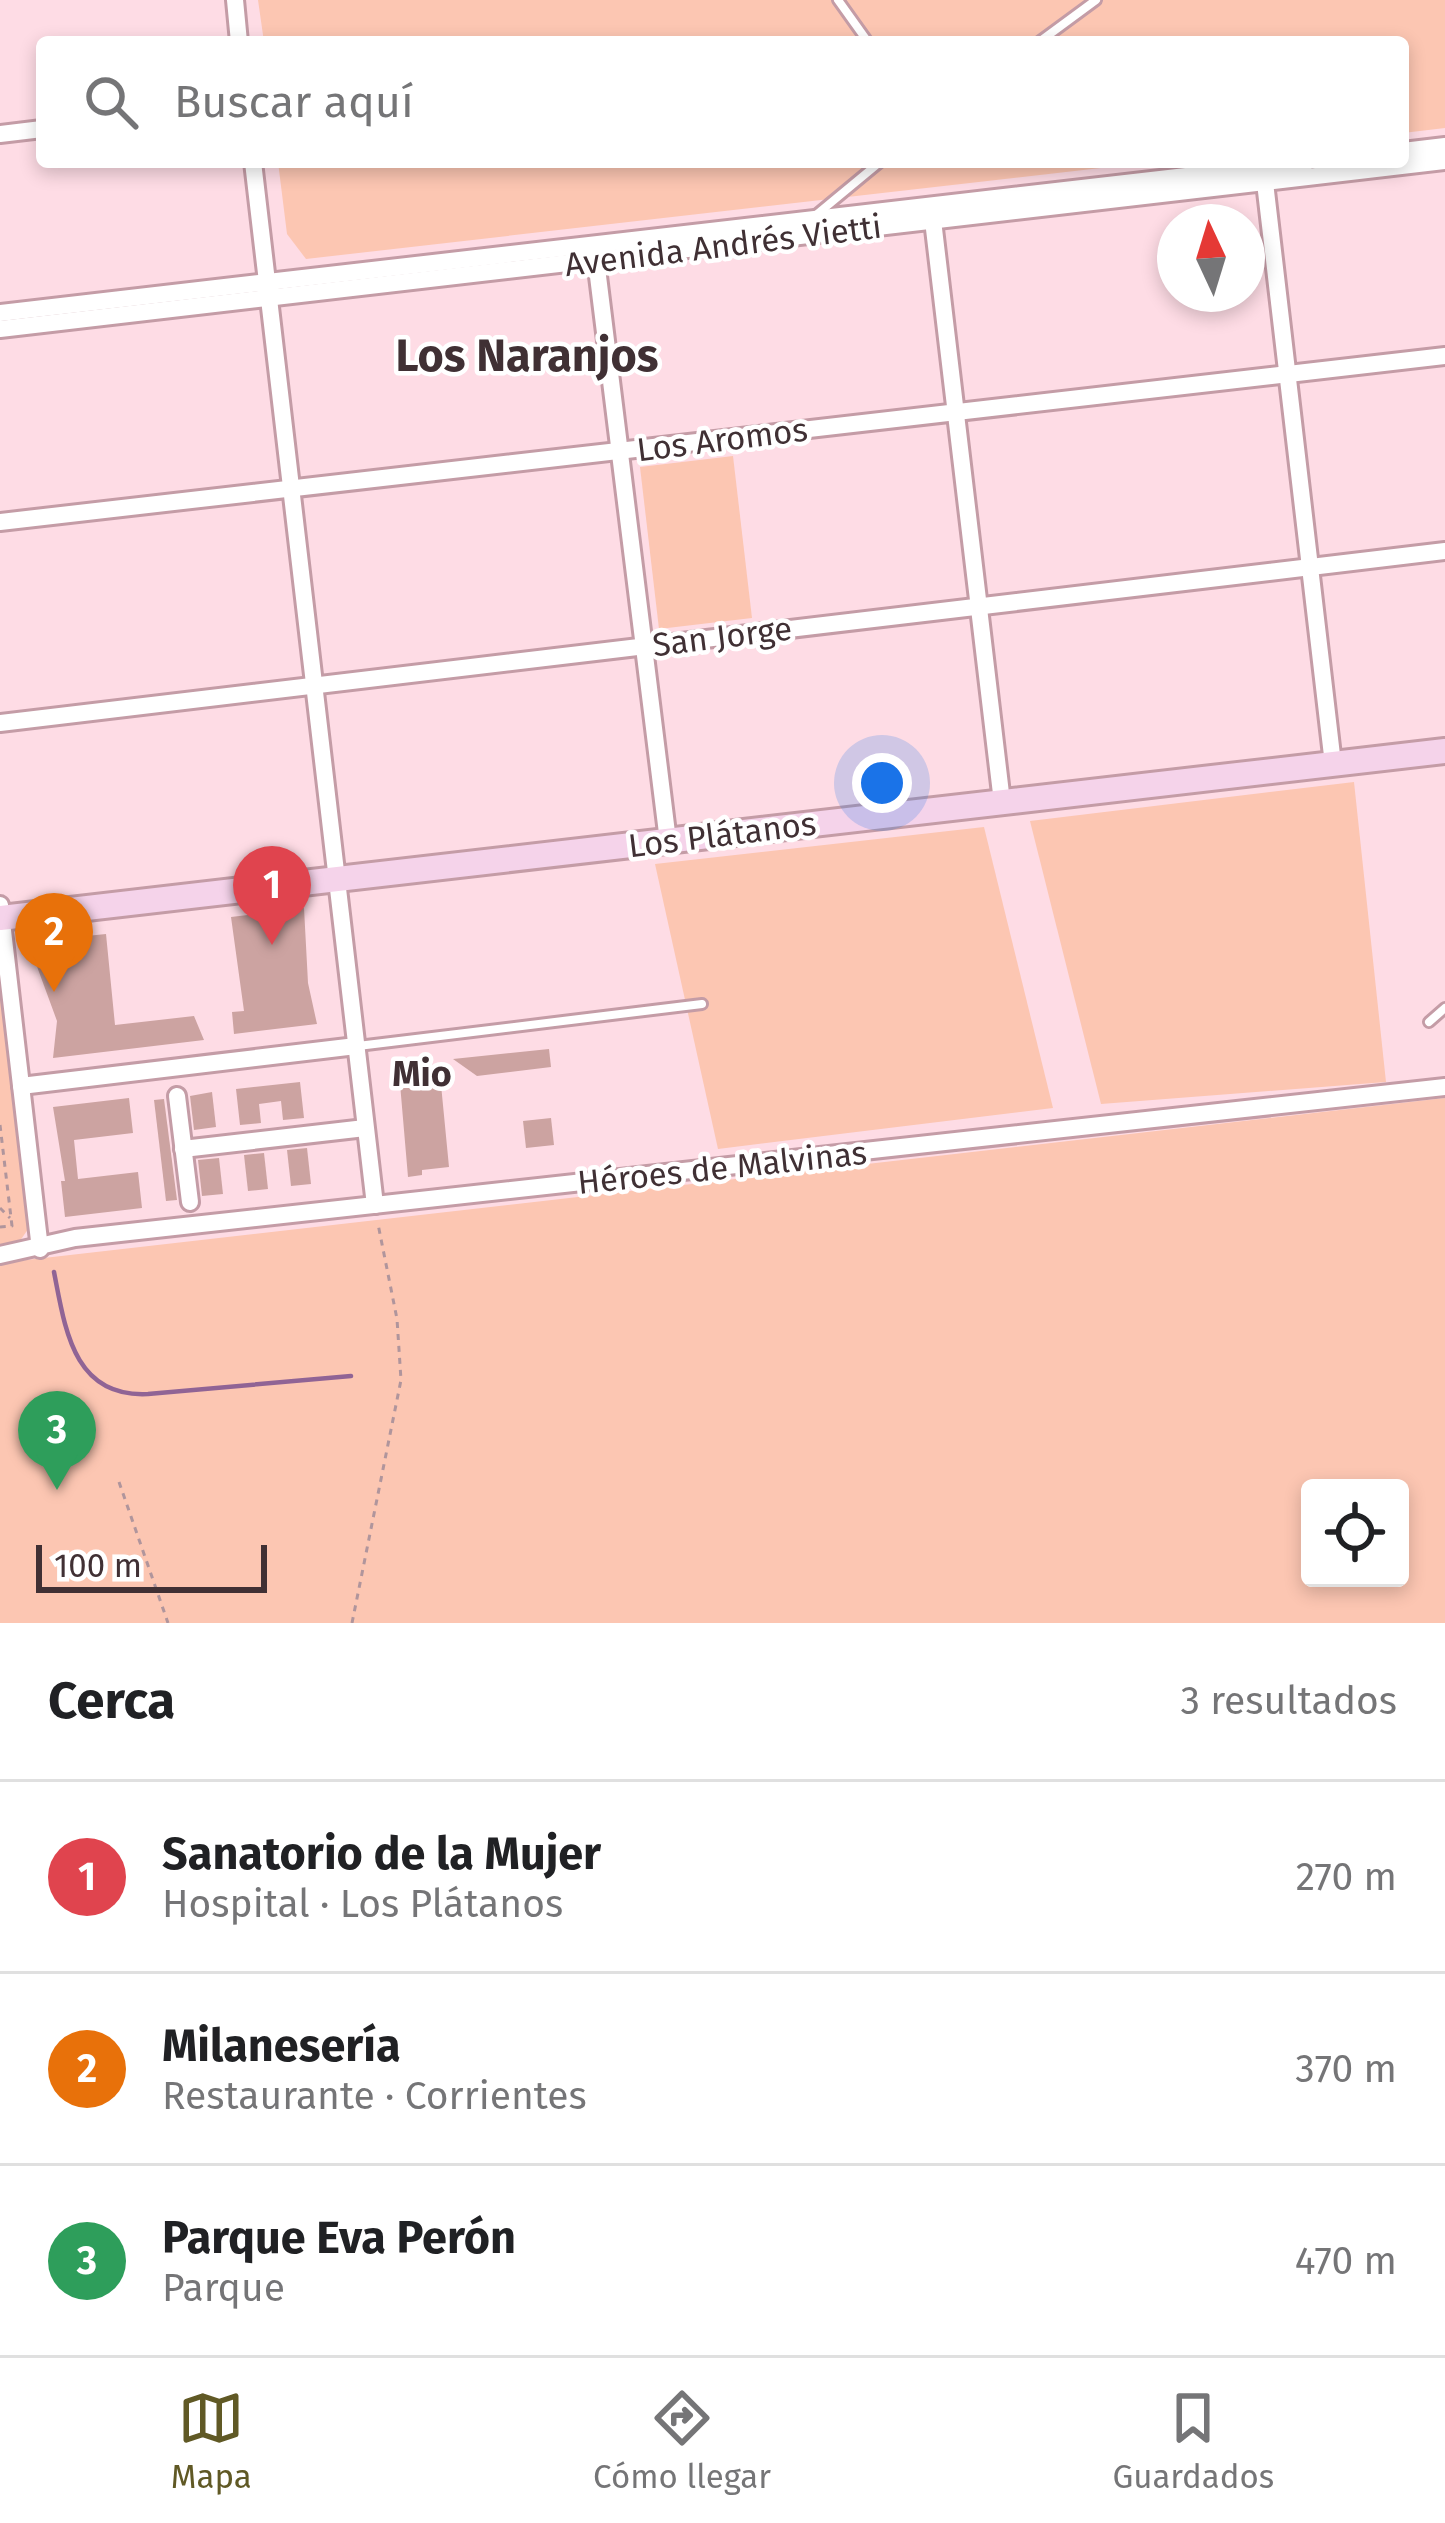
<!DOCTYPE html>
<html lang="es">
<head>
<meta charset="utf-8">
<style>
	body { margin:0; font-family:"Fira Sans",sans-serif; background:#f2f2f2; color:#202124 }
	.controls { position:absolute; right:36px; bottom:36px; display:grid; overflow:hidden; border-radius:12px; box-shadow:0 6px 18px #0003 }
	.controls button { width:108px; height:108px; display:grid; place-items:center; padding:0; border:0; border-bottom:3px solid #e0e0e0; background:#fff; color:#202124; font:60px sans-serif }
	.compass { position:absolute; left:1157px; top:204px; width:108px; height:108px; border-radius:50%; background:#fff; box-shadow:0 6px 18px #0003; rotate:356deg }
	.scale { position:absolute; left:36px; bottom:30px; width:231px; box-sizing:border-box; padding-left:12px; border:6px solid #403034; border-top:0; font-size:33px; line-height:42px; white-space:nowrap; color:#403034; -webkit-text-stroke:9px #fff; paint-order:stroke }
	.you { position:absolute; left:882px; top:783px; width:42px; height:42px; margin:-30px; border:9px solid #fff; border-radius:50%; background:#1a73e8; box-shadow:0 0 0 18px #1a73e833 }
	.badge { display:grid; place-items:center; width:78px; height:78px; border-radius:50%; background:#605925; color:#fff; font-size:39px; font-weight:700 }
	.pin { position:absolute; translate:-50% -99px; filter:drop-shadow(0 3px 6px #0008) }
	.pin::after { content:''; position:absolute; top:63px; width:42px; height:36px; background:inherit; clip-path:polygon(0 0,100% 0,50% 100%) }
	.list { margin:0; padding:0; list-style:none }
	h2 { display:flex; justify-content:space-between; align-items:center; height:156px; margin:0; padding:0 48px; font-size:51px }
	h2 small { font-size:39px; font-weight:400; color:#757577 }
	.list li { display:grid; grid-template-columns:78px 1fr auto; gap:36px; align-items:center; box-sizing:border-box; height:192px; padding:0 48px; border-top:3px solid #e0e0e0 }
	.list b { display:block; font-size:45px; white-space:nowrap }
	.list p { margin:0; font-size:39px; white-space:nowrap; color:#757577 }
	.list em { font-size:39px; font-style:normal; color:#757577 }
	.icon { flex:none; width:66px; height:66px; fill:none; stroke:currentColor; stroke-width:2; stroke-linecap:round; stroke-linejoin:round }
	.map { position:relative; flex:none; width:1445px; height:1623px; overflow:hidden }
	.search { position:absolute; background:#fff; box-shadow:0 6px 18px #0003; left:36px; right:36px; top:36px; height:132px; display:flex; align-items:center; gap:30px; box-sizing:border-box; padding:0 42px; border-radius:12px; color:#757577; font-size:45px }
	.sheet { height:732px; background:#fff }
	nav { display:flex; justify-content:space-around; align-items:center; box-sizing:border-box; height:168px; border-top:3px solid #e0e0e0; background:#fff; font-size:33px; color:#757577 }
	nav a { display:grid; justify-items:center; gap:6px }
	nav .on { color:#605925 }
	.map>svg:first-child { display:block }
	.green { fill:#fcc6b2; fill-rule:evenodd }
	.lines { fill:none; stroke-linecap:round; stroke-linejoin:round }
	.stream { stroke:#906495; stroke-width:4.5 }
	.building { fill:#cca3a1 }
	.lane-casing { stroke:#c49ca6; stroke-width:14 }
	.street-casing { stroke:#c49ca6; stroke-width:22 }
	.secondary-casing { stroke:#c49ca6; stroke-width:30 }
	.path { stroke:#b0959c; stroke-width:3; stroke-dasharray:6 6; stroke-linecap:butt }
	.lane { stroke:#fff; stroke-width:8 }
	.street { stroke:#fff; stroke-width:16 }
	.secondary { stroke:#f5d3ea; stroke-width:24 }
	.labels { text-anchor:middle; stroke-width:9; stroke-linejoin:round; paint-order:stroke }
	.street-label { font-size:33px; fill:#403034; stroke:#fff }
	.neighbourhood-label { font-size:36px; font-weight:bold; fill:#403034; stroke:#fff }
	.district-label { font-size:45px; font-weight:bold; fill:#403034; stroke:#fff }
</style>
</head>
<body>
<div class="map">
<svg width="1445" height="1623" viewBox="0 0 1445 1623">
	<rect width="100%" height="100%" fill="#fedce5"/>
	<g class="green">
		<path d="M258,0H1445V128L1403,133V42H264Z"/>
		<path d="M278,162H1153L306,259L287,234Z"/>
		<path d="M733,456L752,618L659,629L640,467Z"/>
		<path d="M1354,782L1386,1082L1101,1104L1030,821Z"/>
		<path d="M984,827L1053,1108L718,1149L655,864Z"/>
		<path d="M0,961L31,1225L17,1245L0,1247Z"/>
		<path d="M1445,1098V1623H0V1263ZM1310,1488H1400V1578H1310Z"/>
	</g>
	<g class="lines">
		<path class="stream" d="M54,1272C65,1328 73,1398 148,1394L351,1376"/>
	</g>
	<g class="building">
		<path d="M304,908L308,983L317,1024L234,1034L232,1012L244,1011L231,917Z"/>
		<path d="M106,934L115,1025L194,1016L204,1040L53,1058L57,1021L28,942Z"/>
		<path d="M549,1049L551,1067L477,1076L453,1059Z"/>
		<path d="M439,1064L449,1167L422,1170V1175L408,1177L399,1072Z"/>
		<path d="M300,1082L304,1118L283,1120L281,1101L259,1104L261,1123L240,1125L236,1089Z"/>
		<path d="M212,1092L216,1127L194,1130L190,1096Z"/>
		<path d="M129,1098L133,1133L74,1140L78,1179L138,1172L142,1208L65,1217L61,1181H65L53,1107Z"/>
		<path d="M164,1099L177,1200L166,1201L154,1100Z"/>
		<path d="M551,1118L554,1145L526,1148L523,1121Z"/>
		<path d="M307,1148L311,1184L291,1186L287,1150Z"/>
		<path d="M264,1153L268,1189L248,1191L244,1155Z"/>
		<path d="M219,1158L223,1194L202,1196L198,1160Z"/>
	</g>
	<g class="lines">
		<g class="lane-casing">
			<g id="lane">
				<path d="M838,0L868,42"/>
				<path d="M1039,42L1096,0"/>
				<path d="M816,215L880,162"/>
				<path d="M1429,1022L1445,1008"/>
				<path d="M358,1046L702,1004"/>
			</g>
		</g>
		<g class="street-casing">
			<g id="street">
				<path d="M235,0L239,42"/>
				<path d="M0,134L42,129"/>
				<path d="M1403,151L1445,146"/>
				<path d="M253,162L375,1205"/>
				<path d="M1264,174L1333,764"/>
				<path d="M932,212L1002,802"/>
				<path d="M595,252L668,841"/>
				<path d="M0,313L1307,162"/>
				<path d="M0,329L1445,161"/>
				<path d="M0,522L1445,356"/>
				<path d="M0,723L1445,551"/>
				<path d="M0,905L40,1249"/>
				<path d="M21,1086L356,1046"/>
				<path d="M177,1096L190,1202"/>
				<path d="M183,1149L365,1128"/>
				<path d="M0,1255L75,1238L1445,1087"/>
			</g>
		</g>
		<g class="secondary-casing">
			<path id="secondary" d="M0,918L1445,751"/>
		</g>
		<g class="path">
			<path d="M0,1125L12,1226L0,1227"/>
			<path d="M0,1208L10,1218"/>
			<path d="M119,1482L168,1623"/>
			<path d="M352,1623L401,1380L397,1319L378,1224"/>
		</g>
		<use href="#lane" class="lane"/>
		<use href="#street" class="street"/>
		<use href="#secondary" class="secondary"/>
	</g>
	<g class="labels">
		<g class="street-label">
			<text transform="translate(723 245) rotate(-7)" y="12">Avenida Andrés Vietti</text>
			<text transform="translate(722 439) rotate(-7)" y="12">Los Aromos</text>
			<text transform="translate(722 636) rotate(-7)" y="12">San Jorge</text>
			<text transform="translate(722 834) rotate(-7)" y="12">Los Plátanos</text>
			<text transform="translate(722 1167) rotate(-6)" y="12">Héroes de Malvinas</text>
		</g>
		<g class="neighbourhood-label">
			<text x="422" y="1086">Mio</text>
		</g>
		<g class="district-label">
			<text x="527" y="371">Los Naranjos</text>
		</g>
	</g>
</svg>
<div class="controls">
<button><svg class="icon" aria-label="locate" viewBox="0 0 24 24"><circle cx="12" cy="12" r="6"/><path d="M12 2v4M12 18v4M2 12h4M18 12h4"/></svg></button>
</div>
<svg class="compass" viewBox="-18 -18 36 36"><path d="M0-13l5 13h-10z" fill="#e53935"/><path d="M0 13l5-13h-10z" fill="#757577"/></svg>
<div class="scale">100 m</div>
<div class="you"></div>
<div class="pin badge" style="left:272px;top:945px;background:#e0444e">1</div>
<div class="pin badge" style="left:54px;top:992px;background:#e8710a">2</div>
<div class="pin badge" style="left:57px;top:1490px;background:#2e9e5b">3</div>
<div class="search"><svg class="icon" aria-label="search" viewBox="0 0 24 24"><circle cx="10" cy="10" r="6"/><path d="M15 15l6 6"/></svg>Buscar aquí</div>
</div>
<section class="sheet">
<h2>Cerca<small>3 resultados</small></h2>
<ul class="list">
<li><span class="badge" style="background:#e0444e">1</span><div><b>Sanatorio de la Mujer</b><p>Hospital · Los Plátanos</p></div><em>270 m</em></li>
<li><span class="badge" style="background:#e8710a">2</span><div><b>Milanesería</b><p>Restaurante · Corrientes</p></div><em>370 m</em></li>
<li><span class="badge" style="background:#2e9e5b">3</span><div><b>Parque Eva Perón</b><p>Parque</p></div><em>470 m</em></li>
</ul>
</section>
<nav>
<a class="on"><svg class="icon" aria-label="map" viewBox="0 0 24 24"><path d="M3 6l6-2 6 2 6-2v14l-6 2-6-2-6 2zM9 4v14M15 6v14"/></svg>Mapa</a>
<a><svg class="icon" aria-label="directions" viewBox="0 0 24 24"><path d="M12 3l9 9-9 9-9-9zM9 14v-3h6M13 9l2 2-2 2"/></svg>Cómo llegar</a>
<a><svg class="icon" aria-label="saved" viewBox="0 0 24 24"><path d="M7 4h10v16l-5-4-5 4z"/></svg>Guardados</a>
</nav>
</body>
</html>
